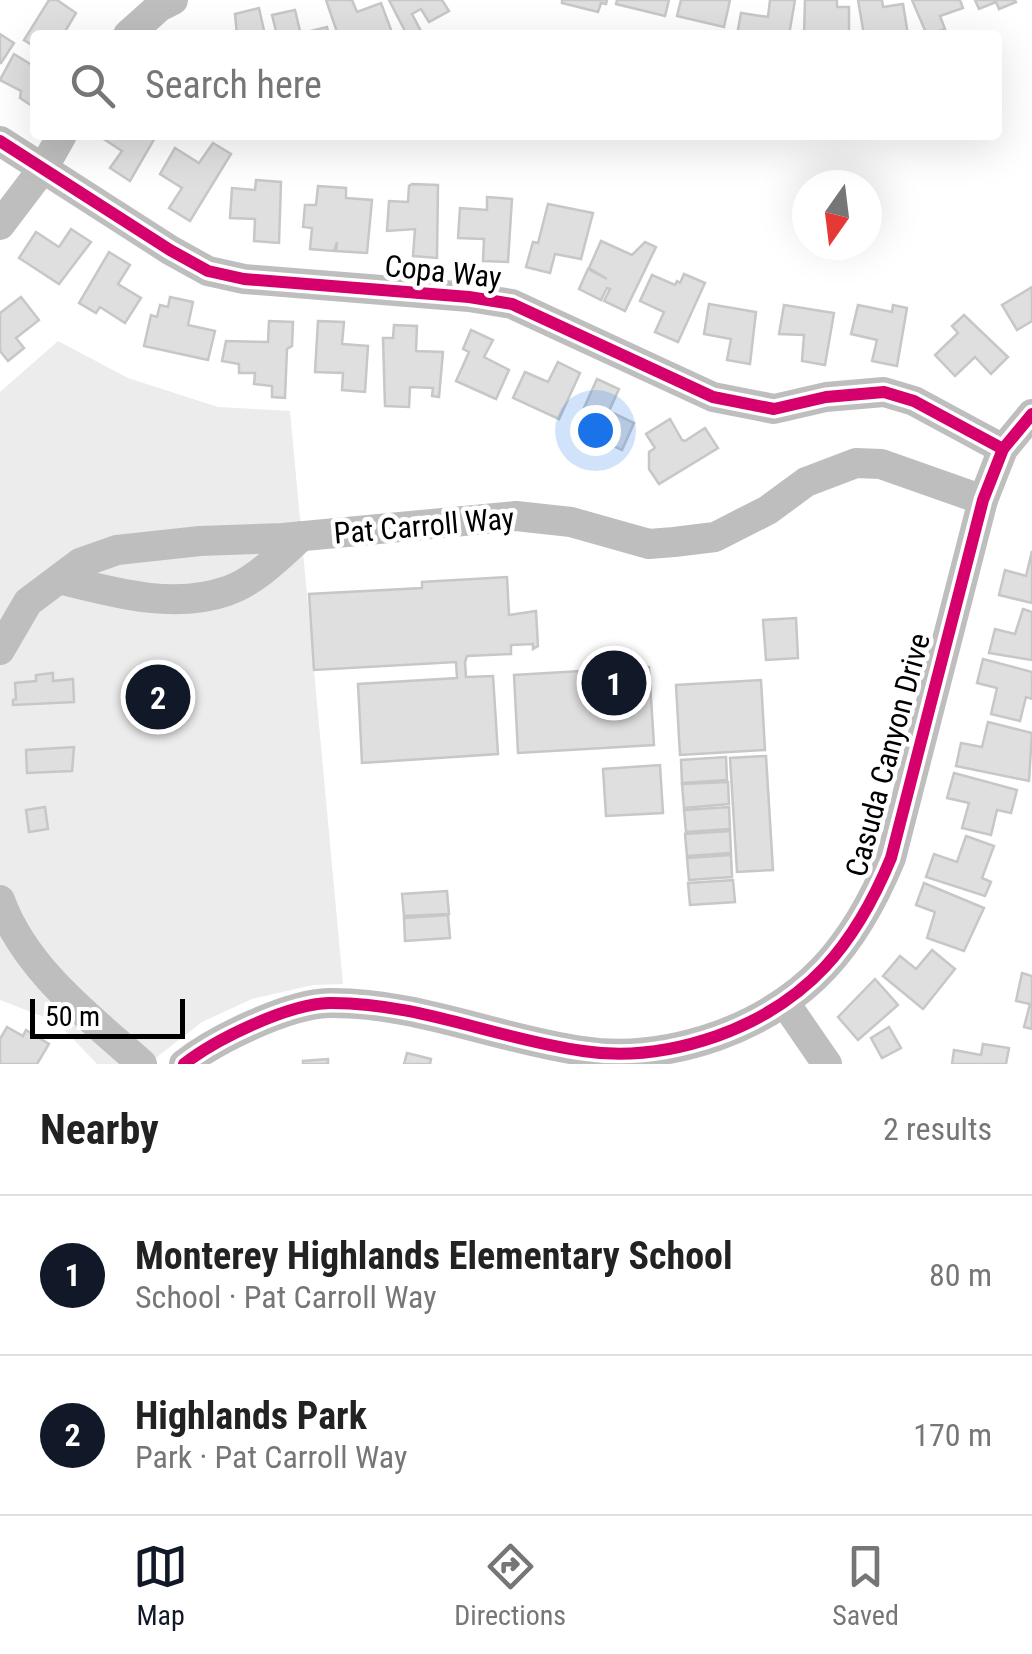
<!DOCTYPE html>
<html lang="en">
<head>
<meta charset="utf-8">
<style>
	body { margin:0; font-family:"Roboto Condensed",sans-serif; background:#f6f6f6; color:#222 }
	.compass { position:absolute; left:792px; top:170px; width:90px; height:90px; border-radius:50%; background:#fff; box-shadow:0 10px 40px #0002; rotate:194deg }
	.scale { position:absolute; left:30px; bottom:25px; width:155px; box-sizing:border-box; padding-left:10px; border:5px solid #000; border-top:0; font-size:28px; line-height:35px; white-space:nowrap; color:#000; -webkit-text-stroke:8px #fff; paint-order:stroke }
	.you { position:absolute; left:595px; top:430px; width:35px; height:35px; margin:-25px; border:8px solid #fff; border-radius:50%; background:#1a73e8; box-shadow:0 0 0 15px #1a73e833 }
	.badge { display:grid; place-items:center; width:65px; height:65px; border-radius:50%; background:#111827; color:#fff; font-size:32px; font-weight:700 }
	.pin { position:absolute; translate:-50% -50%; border:5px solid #fff; box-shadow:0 2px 10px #0006 }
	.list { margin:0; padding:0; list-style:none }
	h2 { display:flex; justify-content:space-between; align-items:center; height:130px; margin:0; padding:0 40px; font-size:42px }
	h2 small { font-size:32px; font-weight:400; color:#767676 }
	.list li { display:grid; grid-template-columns:65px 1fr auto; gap:30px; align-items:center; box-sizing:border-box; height:160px; padding:0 40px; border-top:2px solid #e0e0e0 }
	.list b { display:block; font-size:38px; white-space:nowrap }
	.list p { margin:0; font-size:32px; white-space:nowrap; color:#767676 }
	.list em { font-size:32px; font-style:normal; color:#767676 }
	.icon { flex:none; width:55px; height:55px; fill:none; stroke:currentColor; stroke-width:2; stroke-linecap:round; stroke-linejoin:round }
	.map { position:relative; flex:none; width:1032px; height:1064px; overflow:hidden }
	.search { position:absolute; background:#fff; box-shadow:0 10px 40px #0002; left:30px; right:30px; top:30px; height:110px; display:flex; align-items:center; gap:25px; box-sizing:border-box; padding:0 35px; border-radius:10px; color:#767676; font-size:38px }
	.sheet { height:450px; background:#fff }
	nav { display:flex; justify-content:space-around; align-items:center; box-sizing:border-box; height:140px; border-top:2px solid #e0e0e0; background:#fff; font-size:28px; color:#767676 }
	nav a { display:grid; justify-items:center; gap:5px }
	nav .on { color:#111827 }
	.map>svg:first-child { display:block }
	.green { fill:#ececec }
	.building { fill:#dfdfdf; stroke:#c7c7c7; stroke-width:2.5 }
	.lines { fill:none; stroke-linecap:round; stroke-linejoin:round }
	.minor { stroke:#bebebe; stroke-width:30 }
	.cycleway-casing { stroke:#fff; stroke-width:19 }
	.cycleway { stroke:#d6006c; stroke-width:12 }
	.labels { text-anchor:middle; stroke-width:9; stroke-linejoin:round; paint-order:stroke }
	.street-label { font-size:30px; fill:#000; stroke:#fff }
</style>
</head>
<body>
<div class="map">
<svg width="1032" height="1064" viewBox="0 0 1032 1064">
	<rect width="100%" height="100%" fill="#fff"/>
	<path class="green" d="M58,341L128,378L218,407L290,411L343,984L313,985L252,999L202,1022L148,1064H97L57,1022L0,1000V392Z"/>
	<g class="building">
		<path d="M49,0H57L76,13L63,35H35V47L24,40Z"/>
		<path d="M326,0H352L357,12L381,3L393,35H338Z"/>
		<path d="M389,0H442L449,11L429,22L421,9L412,14L423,35H407Z"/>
		<path d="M562,0H607L606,4L601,3L598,12L562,3Z"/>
		<path d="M617,0H669L665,16L616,4Z"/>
		<path d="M681,0H730L724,27L677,16Z"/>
		<path d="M770,0H795L789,35H737L741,13L768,17Z"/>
		<path d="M805,0H837V7H849V35H804Z"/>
		<path d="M858,0H882L883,7L903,4L908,35H864Z"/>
		<path d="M912,0H960L963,8L940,16L945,29L927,35Z"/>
		<path d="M975,0H1015L1016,2L999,9L996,2L979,9Z"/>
		<path d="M259,8L265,35H237L235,14Z"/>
		<path d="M295,10L301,35H277L272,15Z"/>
		<path d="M327,27L329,35H306L311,34V31Z"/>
		<path d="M0,34L14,43L1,63H0Z"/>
		<path d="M14,54L35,67V108L20,98L21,91L0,80Z"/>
		<path d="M99,136L155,135L156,136L130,181L110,168L122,151Z"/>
		<path d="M213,143L231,154L190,221L169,208L182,188L160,174L175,148L199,163Z"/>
		<path d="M256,180L281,182L279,243L254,241L255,219L230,218L232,188L255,190Z"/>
		<path d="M412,184L438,185L437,258L413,256L415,229L387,231L389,201L408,202L409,186Z"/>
		<path d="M318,186L346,188V198L372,200L367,253L336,251L337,242L334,251L310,249L312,228L303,227L305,205H316Z"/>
		<path d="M487,197L512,199L508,262L483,261L484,239L458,238L460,208L487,210Z"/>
		<path d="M548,204L593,213L581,259L555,254L550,273L526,267L533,242L538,243Z"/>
		<path d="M71,229L91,242L59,284L19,258L36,232L59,247Z"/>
		<path d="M601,241L632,255L645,242L656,247L625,311L604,301L610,289L607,288L601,300L579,289L588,269L607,279L589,268Z"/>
		<path d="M109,252L130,265L118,284L141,298L125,323L100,307L96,313L79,303Z"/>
		<path d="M684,274L705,283L678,342L655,332L664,312L640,301L652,275L675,285L677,281L680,283Z"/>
		<path d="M1032,287V321L1017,330L1002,305Z"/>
		<path d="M21,297L39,320L16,338L24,348L8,361L0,351V313Z"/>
		<path d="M170,297L193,302L188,325L215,331L208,360L144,346L151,315L157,317L160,305L168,307Z"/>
		<path d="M709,304L756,312L750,364L727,360L731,339L704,334Z"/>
		<path d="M784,305L834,313L825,365L802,361L804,335L779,334Z"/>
		<path d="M858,305L892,312L893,305L907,308L897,366L872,361L877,340L851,334Z"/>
		<path d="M964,315L1008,357L991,374L975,357L955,376L935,355L958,333L952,326Z"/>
		<path d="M269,321L293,322L292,346L287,349L285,398L272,397V386L254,384L255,373H239V364L222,361L226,341L268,342Z"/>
		<path d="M318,321L344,322L342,344L368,346L365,392L342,390L343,373L315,372Z"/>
		<path d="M394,325L417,326L416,351L443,352L439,397L432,396L433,388L410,387L409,407L385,406L383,338H393Z"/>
		<path d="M471,330L493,340L484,357L509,370L496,399L456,381L469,352L463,349Z"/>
		<path d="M558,362L580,373L559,419L513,398L525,372L548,382Z"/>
		<path d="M597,379L619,389L609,411L634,423L622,450L575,428Z"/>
		<path d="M670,419L682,440L685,441L705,428L718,448L659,484L649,469V452L655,448L646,434Z"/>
		<path d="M1032,551V603L999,595L1005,570L1026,576Z"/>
		<path d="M507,577L509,615L536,611L538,646L533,649V644L511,645V654L467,656L465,662L466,677L493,676L498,754L362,763L358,684L457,678L456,662L314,670L309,594L422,588V582Z"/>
		<path d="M1023,609L1032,612V660L989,653L995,629L1015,634Z"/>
		<path d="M796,618L798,658L766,660L763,620Z"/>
		<path d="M983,659L1032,672V699L1026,697L1020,721L991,714L997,688L977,683Z"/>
		<path d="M649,667L654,745L518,753L514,675Z"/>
		<path d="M53,673V681L73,679L74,702L13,705V700L16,699L15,683L36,681V675Z"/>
		<path d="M761,680L765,750L680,755L676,685Z"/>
		<path d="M988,722L1032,733L1029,781L956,766L961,743L982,747Z"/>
		<path d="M74,747L72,771L27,773L26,750Z"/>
		<path d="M766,756L773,870L737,872L730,758Z"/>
		<path d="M726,757L727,780L682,783L681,760Z"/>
		<path d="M660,765L663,813L606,816L603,769Z"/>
		<path d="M954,773L1017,790L1011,813L997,810L991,835L962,828L969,803L947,798Z"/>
		<path d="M728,782L729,804L684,808L682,784Z"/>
		<path d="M45,807L48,829L29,832L26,810Z"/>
		<path d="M729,807L730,829L686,832L684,810Z"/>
		<path d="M730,831L731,853L687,856L685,834Z"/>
		<path d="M966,836L994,846L982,878L991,882L985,896L926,877L934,854L957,862Z"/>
		<path d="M731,855L732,877L689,880L687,858Z"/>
		<path d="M733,880L735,902L690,905L688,883Z"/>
		<path d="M924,883L984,908L964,951L927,938L935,912L916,905Z"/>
		<path d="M447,891L449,914L404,916L402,894Z"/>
		<path d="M448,915L450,938L405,941L404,918Z"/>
		<path d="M932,950L955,969L923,1009L883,976L900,956L916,969Z"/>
		<path d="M1022,973L1032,976V1029L1024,1027L1030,1004L1016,1001Z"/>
		<path d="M875,979L898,1005L858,1040L838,1017Z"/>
		<path d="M7,1027L23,1036L26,1030L49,1044L37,1064H0V1039Z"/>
		<path d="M889,1027L901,1048L882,1058L871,1038Z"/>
		<path d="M983,1044L1009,1048L1006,1064H952L954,1050L981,1055Z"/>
		<path d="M407,1053L431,1059L430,1064H404Z"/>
		<path d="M328,1059V1064H303V1061Z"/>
	</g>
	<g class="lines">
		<g class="minor">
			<path d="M128,35L159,7L173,0"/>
			<path d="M0,141L170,250L208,271L244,279L469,297L512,304L713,397L774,409L826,397L884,392L914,401L1003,449"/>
			<path d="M0,225L44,167L62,135"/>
			<path d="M59,579C112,592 173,610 227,591C255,582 280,555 302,536"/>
			<path d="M0,650L28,602L80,563L117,550L200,541L283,538L516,516L571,522L649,544L674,542L715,537L768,510L806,482L856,463L881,464L983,500"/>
			<path d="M0,900C25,969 89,1017 142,1064"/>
			<path d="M785,1003L827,1064"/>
			<path d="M184,1064C216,1039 288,1004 329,1003C417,1002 497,1039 583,1051C628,1058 674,1051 717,1036C808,1003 855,945 891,858L983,500L1003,449L1032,414"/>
		</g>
		<g class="cycleway-casing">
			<g id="cycleway">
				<path d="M0,141L170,250L208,271L244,279L469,297L512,304L713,397L774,409L826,397L884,392L914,401L1003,449"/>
				<path d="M184,1064C216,1039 288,1004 329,1003C417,1002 497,1039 583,1051C628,1058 674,1051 717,1036C808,1003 855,945 891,858L983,500L1003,449L1032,414"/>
			</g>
		</g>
		<use href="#cycleway" class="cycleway"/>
	</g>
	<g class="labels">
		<g class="street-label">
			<text transform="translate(443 272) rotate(6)" y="10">Copa Way</text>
			<text transform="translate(424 526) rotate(-5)" y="10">Pat Carroll Way</text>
			<text transform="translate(888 755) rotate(-75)" y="10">Casuda Canyon Drive</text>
		</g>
	</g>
</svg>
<svg class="compass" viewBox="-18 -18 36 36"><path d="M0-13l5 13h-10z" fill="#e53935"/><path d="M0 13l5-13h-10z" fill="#767676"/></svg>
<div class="scale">50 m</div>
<div class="you"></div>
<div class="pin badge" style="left:614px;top:683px">1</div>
<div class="pin badge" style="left:158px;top:697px">2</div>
<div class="search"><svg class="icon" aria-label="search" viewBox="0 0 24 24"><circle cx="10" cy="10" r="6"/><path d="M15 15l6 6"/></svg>Search here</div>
</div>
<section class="sheet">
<h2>Nearby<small>2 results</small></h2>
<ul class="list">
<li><span class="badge">1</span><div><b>Monterey Highlands Elementary School</b><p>School · Pat Carroll Way</p></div><em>80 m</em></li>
<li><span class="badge">2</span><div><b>Highlands Park</b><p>Park · Pat Carroll Way</p></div><em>170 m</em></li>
</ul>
</section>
<nav>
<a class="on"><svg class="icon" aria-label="map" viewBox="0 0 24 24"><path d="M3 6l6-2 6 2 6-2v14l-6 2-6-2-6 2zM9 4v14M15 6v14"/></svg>Map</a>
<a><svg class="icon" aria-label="directions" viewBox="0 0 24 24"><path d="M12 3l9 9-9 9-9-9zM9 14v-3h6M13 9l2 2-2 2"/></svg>Directions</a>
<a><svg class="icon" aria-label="saved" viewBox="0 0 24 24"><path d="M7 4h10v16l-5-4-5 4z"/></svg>Saved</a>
</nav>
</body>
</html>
